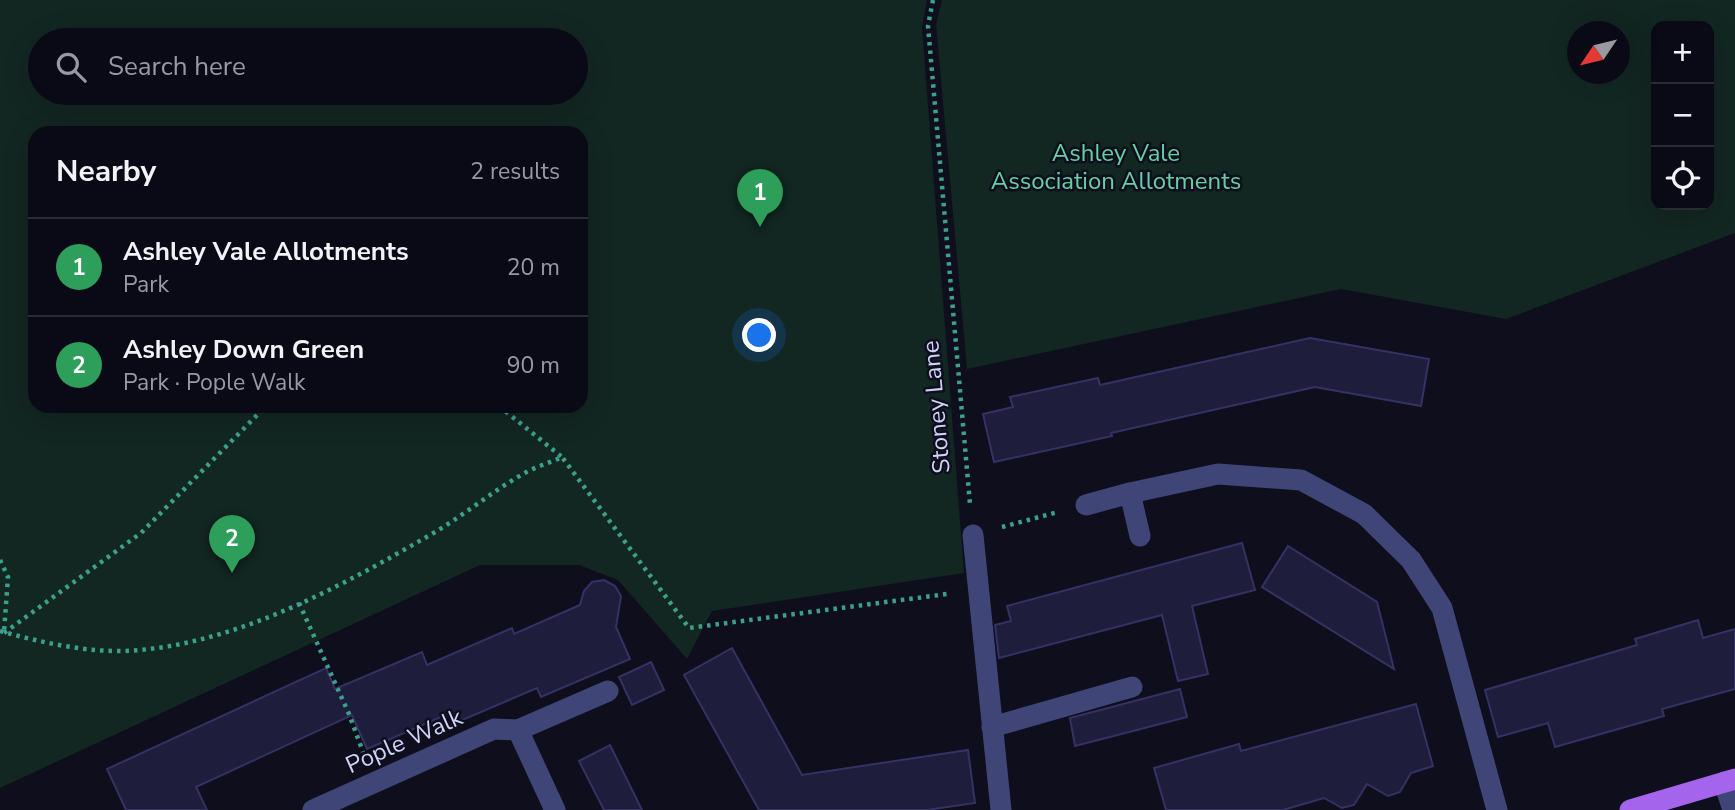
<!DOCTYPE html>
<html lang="en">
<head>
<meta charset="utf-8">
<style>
	body { margin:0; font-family:"Nunito Sans",sans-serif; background:#13131f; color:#f1f3f6 }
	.controls { position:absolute; right:21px; top:21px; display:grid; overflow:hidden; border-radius:14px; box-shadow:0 7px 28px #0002 }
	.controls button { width:63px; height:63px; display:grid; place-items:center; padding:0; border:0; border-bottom:2px solid #2a2b35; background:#0a0a16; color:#f1f3f6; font:35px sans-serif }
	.compass { position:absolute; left:1567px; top:21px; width:63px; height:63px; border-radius:50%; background:#0a0a16; box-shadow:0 7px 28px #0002; rotate:235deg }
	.you { position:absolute; left:760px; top:336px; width:24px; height:24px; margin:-18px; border:5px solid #fff; border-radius:50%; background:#1a73e8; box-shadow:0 0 0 10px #1a73e833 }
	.badge { display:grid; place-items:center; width:46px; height:46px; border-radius:50%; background:#7c3aed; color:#fff; font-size:23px; font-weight:700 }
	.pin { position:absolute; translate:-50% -58px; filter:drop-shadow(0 2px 4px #0008) }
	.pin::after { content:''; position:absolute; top:37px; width:24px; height:21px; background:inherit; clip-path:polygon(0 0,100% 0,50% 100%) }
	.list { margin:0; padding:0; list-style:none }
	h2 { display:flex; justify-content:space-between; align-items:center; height:91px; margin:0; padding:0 28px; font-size:30px }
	h2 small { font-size:23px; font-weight:400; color:#999aa1 }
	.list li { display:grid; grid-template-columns:46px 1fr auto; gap:21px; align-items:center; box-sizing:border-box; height:98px; padding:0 28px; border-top:2px solid #2a2b35 }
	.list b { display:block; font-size:26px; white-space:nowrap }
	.list p { margin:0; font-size:23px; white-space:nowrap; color:#999aa1 }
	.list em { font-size:23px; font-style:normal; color:#999aa1 }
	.icon { flex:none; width:38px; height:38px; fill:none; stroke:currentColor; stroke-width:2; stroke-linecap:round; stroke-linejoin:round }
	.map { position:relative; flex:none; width:1735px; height:810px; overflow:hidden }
	.search { position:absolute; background:#0a0a16; box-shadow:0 7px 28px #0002; left:28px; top:28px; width:560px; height:77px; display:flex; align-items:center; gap:18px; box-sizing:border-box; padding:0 24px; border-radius:38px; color:#999aa1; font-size:26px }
	.panel { position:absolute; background:#0a0a16; box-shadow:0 7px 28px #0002; left:28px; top:126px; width:560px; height:287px; border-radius:21px }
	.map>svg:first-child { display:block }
	.green { fill:#122622; fill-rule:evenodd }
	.building { fill:#1e1d3b; stroke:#343264; stroke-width:2 }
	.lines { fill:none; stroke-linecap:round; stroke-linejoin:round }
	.path { stroke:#3ca18b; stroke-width:4.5; stroke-dasharray:3.5 5; stroke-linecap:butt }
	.minor { stroke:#3f4576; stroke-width:21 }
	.major { stroke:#a464eb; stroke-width:21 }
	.labels { text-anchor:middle; stroke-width:5; stroke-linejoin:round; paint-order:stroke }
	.park-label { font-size:24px; fill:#66cfa4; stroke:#0e0e1d }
	.street-label { font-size:24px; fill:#d0d2f9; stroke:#0e0e1d }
</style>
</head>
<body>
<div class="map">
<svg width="1735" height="810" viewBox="0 0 1735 810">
	<rect width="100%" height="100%" fill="#0e0e1d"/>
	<g class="green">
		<path d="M0,0H927L922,27L964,573L712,611L687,659L618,580L579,565H480L0,788ZM576,40V93H40V40ZM35,133H581V406H35Z"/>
		<path d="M942,0H1735V233L1506,319L1341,289L967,369L936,25ZM1656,26H1709V205H1656ZM1578,32H1620V74H1578Z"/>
	</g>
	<g class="building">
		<path d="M1310,338L1429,359L1421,406L1315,387L1111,433L1112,436L994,462L983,414L1013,407L1010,397L1098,378L1100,385Z"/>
		<path d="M1242,543L1255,590L1192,606L1208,674L1178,681L1162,615L999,658L995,625L1011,621L1007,606Z"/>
		<path d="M1288,546L1377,602L1394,669L1262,587Z"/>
		<path d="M604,580L615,586L621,596L616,627L630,659L541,697L537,688L453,724L448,714L367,749L352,715L196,787L207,810H126L107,769L326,668L335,689L422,652L427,665L512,628L514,634L580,605L584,591L592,582Z"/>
		<path d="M1698,620L1703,638L1735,629V689L1662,709L1664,716L1555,747L1548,723L1498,737L1485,690L1637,645L1635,639Z"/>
		<path d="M732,648L802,775L968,750L975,803L927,810H759L684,675Z"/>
		<path d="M651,662L664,690L632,705L619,677Z"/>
		<path d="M1180,689L1187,717L1075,746L1070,718Z"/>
		<path d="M1416,704L1433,766L1411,773L1400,792L1388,796L1367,784L1354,805L1342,808L1324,798L1283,810H1166L1154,768L1239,744L1241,751Z"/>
		<path d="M610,745L642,810H604L579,761Z"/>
	</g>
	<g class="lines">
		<g class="path">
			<path d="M933,0L928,26L970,504"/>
			<path d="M499,406L562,457"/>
			<path d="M1002,527L1058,512"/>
			<path d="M0,560L8,577L4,632"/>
			<path d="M299,603L349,714L363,752"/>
			<path d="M0,631C40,642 83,652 125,651C233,646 338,588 430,535C462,517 491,492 523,474C535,467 549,463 562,457L689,628L947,594"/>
			<path d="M4,633L141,533L266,406"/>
		</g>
		<g class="minor">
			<path d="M1130,493L1140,536"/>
			<path d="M1086,505L1130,493L1218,474L1301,480L1364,514L1411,560L1442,608L1497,810"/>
			<path d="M973,535L1001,810"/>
			<path d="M992,727L1132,687"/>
			<path d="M518,730L555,810"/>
			<path d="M1724,782L1733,810"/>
			<path d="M313,810L494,729L518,730L608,691"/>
		</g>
		<path class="major" d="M1630,810L1735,779"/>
	</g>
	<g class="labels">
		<g class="park-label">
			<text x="1116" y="161">Ashley Vale<tspan x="1116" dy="28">Association Allotments</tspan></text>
		</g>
		<g class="street-label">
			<text transform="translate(936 407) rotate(-95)" y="8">Stoney Lane</text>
			<text transform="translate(404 741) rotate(-24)" y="8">Pople Walk</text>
		</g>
	</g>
</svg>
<div class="controls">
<button>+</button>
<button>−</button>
<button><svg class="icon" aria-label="locate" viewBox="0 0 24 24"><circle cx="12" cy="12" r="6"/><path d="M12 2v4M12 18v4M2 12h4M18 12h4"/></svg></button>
</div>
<svg class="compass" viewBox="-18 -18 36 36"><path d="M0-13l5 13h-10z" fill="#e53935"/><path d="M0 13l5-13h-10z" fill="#999aa1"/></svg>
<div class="you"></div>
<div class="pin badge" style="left:760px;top:227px;background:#2e9e5b">1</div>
<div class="pin badge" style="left:232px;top:573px;background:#2e9e5b">2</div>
<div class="search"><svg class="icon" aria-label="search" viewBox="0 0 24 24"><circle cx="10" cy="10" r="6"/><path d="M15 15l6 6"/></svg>Search here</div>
<section class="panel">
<h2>Nearby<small>2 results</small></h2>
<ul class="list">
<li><span class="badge" style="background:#2e9e5b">1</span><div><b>Ashley Vale Allotments</b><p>Park</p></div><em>20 m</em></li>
<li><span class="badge" style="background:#2e9e5b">2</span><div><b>Ashley Down Green</b><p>Park · Pople Walk</p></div><em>90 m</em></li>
</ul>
</section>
</div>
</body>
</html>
